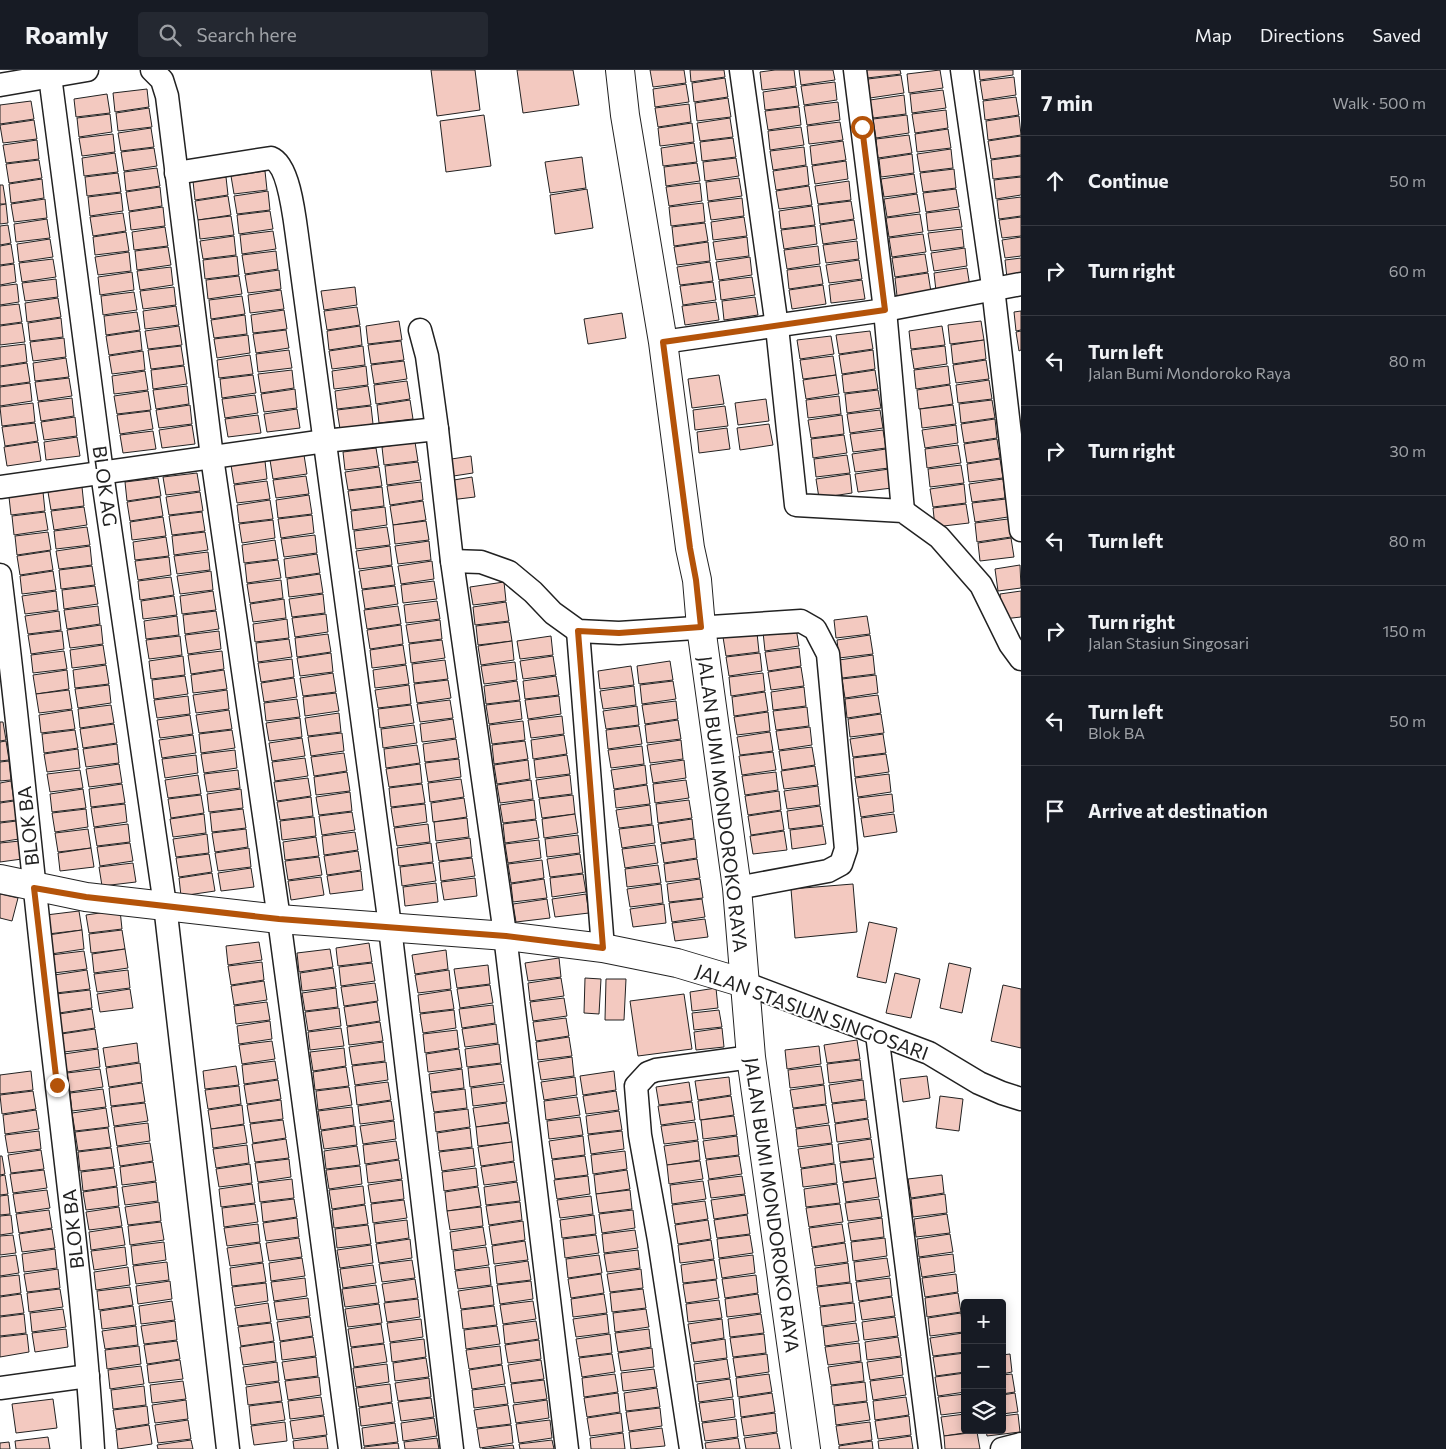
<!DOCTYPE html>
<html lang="en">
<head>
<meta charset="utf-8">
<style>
	body { margin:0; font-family:Commissioner,sans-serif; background:#242831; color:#f1f3f6 }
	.controls { position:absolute; right:15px; bottom:15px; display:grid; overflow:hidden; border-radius:5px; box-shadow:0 2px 12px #0003 }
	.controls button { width:45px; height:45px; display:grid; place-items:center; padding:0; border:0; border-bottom:1px solid #363941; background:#171b24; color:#f1f3f6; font:25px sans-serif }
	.stop { position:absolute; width:15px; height:15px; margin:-11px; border:4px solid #b45309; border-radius:50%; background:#fff }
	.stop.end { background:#b45309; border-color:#fff; box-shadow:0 1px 5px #0008 }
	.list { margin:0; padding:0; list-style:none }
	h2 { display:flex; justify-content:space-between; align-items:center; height:65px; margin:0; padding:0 20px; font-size:21px }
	h2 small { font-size:16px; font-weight:400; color:#9ea1a6 }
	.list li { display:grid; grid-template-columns:32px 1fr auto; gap:15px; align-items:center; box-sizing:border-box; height:90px; padding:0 20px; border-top:1px solid #363941 }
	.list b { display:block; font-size:19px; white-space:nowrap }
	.list p { margin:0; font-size:16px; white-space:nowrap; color:#9ea1a6 }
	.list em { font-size:16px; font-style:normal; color:#9ea1a6 }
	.icon { flex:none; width:28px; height:28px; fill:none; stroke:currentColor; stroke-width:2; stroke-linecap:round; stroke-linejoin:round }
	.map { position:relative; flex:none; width:1021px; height:1379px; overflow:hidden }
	header { display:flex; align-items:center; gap:30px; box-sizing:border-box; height:70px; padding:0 25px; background:#171b24; border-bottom:1px solid #363941 }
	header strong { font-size:24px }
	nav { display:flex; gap:28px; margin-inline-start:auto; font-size:18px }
	.search { width:350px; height:45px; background:#242831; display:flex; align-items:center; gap:12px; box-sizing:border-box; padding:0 18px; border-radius:5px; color:#9ea1a6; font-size:19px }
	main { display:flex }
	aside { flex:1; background:#171b24 }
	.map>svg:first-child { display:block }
	.building { fill:#f3c9c0; stroke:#222 }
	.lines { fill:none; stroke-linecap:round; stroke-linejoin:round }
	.street-casing { stroke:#222; stroke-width:25 }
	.secondary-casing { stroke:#222; stroke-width:30 }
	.street { stroke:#fff; stroke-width:22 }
	.secondary { stroke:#fff; stroke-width:28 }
	.route { stroke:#b45309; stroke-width:6 }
	.labels { text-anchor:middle; stroke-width:4; stroke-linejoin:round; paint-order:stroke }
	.street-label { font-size:19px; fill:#222; stroke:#fff }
</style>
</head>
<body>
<header>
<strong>Roamly</strong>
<div class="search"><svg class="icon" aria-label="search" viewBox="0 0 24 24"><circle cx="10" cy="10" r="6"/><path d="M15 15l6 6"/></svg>Search here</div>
<nav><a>Map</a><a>Directions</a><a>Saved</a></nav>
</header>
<main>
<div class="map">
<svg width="1021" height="1379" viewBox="0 0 1021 1379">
	<rect width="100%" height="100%" fill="#fff"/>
	<g class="building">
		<path d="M431,0H475L480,40L437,46Z"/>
		<path d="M517,0H573L579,35L523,43Z"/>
		<path d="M650,0H684L686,13L653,17Z"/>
		<path d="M690,0H724L725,7L691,12Z"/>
		<path d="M775,0H794L796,16L762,20L760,2Z"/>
		<path d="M799,0H833L835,10L801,15Z"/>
		<path d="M866,0H900L901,4L867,8Z"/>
		<path d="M940,0L943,18L909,23L907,4Z"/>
		<path d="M979,0H1013V5L980,10Z"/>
		<path d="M901,5L904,23L870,28L868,9Z"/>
		<path d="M1014,7L1016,25L983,30L980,11Z"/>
		<path d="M725,8L728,27L694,32L692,13Z"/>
		<path d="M835,12L837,30L804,35L801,16Z"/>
		<path d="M686,14L689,32L655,37L653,19Z"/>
		<path d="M796,17L799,36L765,40L763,22Z"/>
		<path d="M147,19L149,37L115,42L113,23Z"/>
		<path d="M943,20L946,38L912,43L910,24Z"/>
		<path d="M107,24L110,43L76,47L74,29Z"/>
		<path d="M904,25L906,44L873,48L870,30Z"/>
		<path d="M1016,27L1019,45L985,50L983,31Z"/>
		<path d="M728,28L731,47L697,51L695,33Z"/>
		<path d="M31,31L34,49L0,54V35Z"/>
		<path d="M838,32L840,50L807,55L804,36Z"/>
		<path d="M689,34L691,52L658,57L655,38Z"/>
		<path d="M799,37L801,55L768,60L765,41Z"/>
		<path d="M149,38L152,57L118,61L116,43Z"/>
		<path d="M946,40L948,58L915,63L912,44Z"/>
		<path d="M110,44L112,62L79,67L77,48Z"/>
		<path d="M484,45L491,96L446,102L440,51Z"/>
		<path d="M907,45L909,63L876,68L873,49Z"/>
		<path d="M1019,46L1021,65L988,70L986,51Z"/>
		<path d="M730,48L733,67L700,71L697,53Z"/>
		<path d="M34,50L37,69L3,73L0,55Z"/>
		<path d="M840,52L843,70L809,74L807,56Z"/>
		<path d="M692,53L694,72L660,76L658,58Z"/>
		<path d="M801,57L804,75L770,80L768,61Z"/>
		<path d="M151,58L154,77L121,81L118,63Z"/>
		<path d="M948,59L951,78L917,82L915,64Z"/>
		<path d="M113,64L115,82L82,86L79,68Z"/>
		<path d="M909,65L912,83L878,88L876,69Z"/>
		<path d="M1021,66V85L991,89L988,71Z"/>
		<path d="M733,68L736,87L702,91L700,72Z"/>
		<path d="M37,70L39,89L6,93L3,75Z"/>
		<path d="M843,71L846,90L812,95L810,76Z"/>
		<path d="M694,73L697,92L663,96L661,78Z"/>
		<path d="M804,77L806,95L773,100L770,81Z"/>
		<path d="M154,78L157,96L124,101L121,82Z"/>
		<path d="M951,79L953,98L920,102L917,84Z"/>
		<path d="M115,83L118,102L84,106L82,88Z"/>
		<path d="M912,84L914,103L881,107L879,89Z"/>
		<path d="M1021,86V106L993,109L991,90Z"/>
		<path d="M582,87L586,118L550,123L545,92Z"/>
		<path d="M736,88L739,106L705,111L703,92Z"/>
		<path d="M39,90L42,108L9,113L6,94Z"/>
		<path d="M846,91L848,109L815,114L812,96Z"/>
		<path d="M697,93L700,111L666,116L664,97Z"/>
		<path d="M807,96L809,115L776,120L773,101Z"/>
		<path d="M157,98L160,116L126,121L124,102Z"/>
		<path d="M954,99L956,118L923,122L920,103Z"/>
		<path d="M265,101L267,120L234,124L231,106Z"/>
		<path d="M118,103L121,122L87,126L85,107Z"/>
		<path d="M914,104L917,123L884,127L881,109Z"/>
		<path d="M226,107L228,125L195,130L193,111Z"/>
		<path d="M1021,107V125L996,129L994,110Z"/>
		<path d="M739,108L742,126L708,131L706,112Z"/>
		<path d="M42,109L44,128L11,133L9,114Z"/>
		<path d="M849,111L851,130L818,134L815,116Z"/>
		<path d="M700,113L702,131L669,136L666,117Z"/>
		<path d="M0,115H3L6,134H0Z"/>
		<path d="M809,116L812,135L779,139L776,121Z"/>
		<path d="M160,117L162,136L129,141L126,122Z"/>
		<path d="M587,119L593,158L555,164L550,125Z"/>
		<path d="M956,119L959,137L926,142L923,123Z"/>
		<path d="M268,121L270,140L237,144L234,126Z"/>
		<path d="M121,123L123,141L90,146L88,127Z"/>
		<path d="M917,124L920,142L887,147L884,129Z"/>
		<path d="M228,126L231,145L198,150L195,131Z"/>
		<path d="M1021,127V146L999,149L997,130Z"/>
		<path d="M742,128L744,146L711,150L708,132Z"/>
		<path d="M45,129L47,148L14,152L11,134Z"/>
		<path d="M851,131L854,149L820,154L818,135Z"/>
		<path d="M703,133L705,152L671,156L669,137Z"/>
		<path d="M6,134L8,153L0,154V135Z"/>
		<path d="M812,136L815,155L781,159L779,141Z"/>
		<path d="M163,137L165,156L131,160L129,142Z"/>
		<path d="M959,139L962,157L928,161L926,143Z"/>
		<path d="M270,141L273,159L239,164L237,145Z"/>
		<path d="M123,143L126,161L93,166L90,147Z"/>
		<path d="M920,144L923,162L889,167L886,148Z"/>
		<path d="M231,146L234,165L200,169L198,150Z"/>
		<path d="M744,147L747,166L713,170L711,152Z"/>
		<path d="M1021,147V166L1002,168L999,150Z"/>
		<path d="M47,149L50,168L16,172L14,154Z"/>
		<path d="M854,150L857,169L823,174L820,155Z"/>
		<path d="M705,153L708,171L674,176L672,157Z"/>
		<path d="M8,155L11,173L0,175V156Z"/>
		<path d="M815,156L817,174L784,179L781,160Z"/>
		<path d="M165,157L168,176L134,180L132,162Z"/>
		<path d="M962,159L964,177L931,181L928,163Z"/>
		<path d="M273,161L276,179L242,184L240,165Z"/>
		<path d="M126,162L129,181L95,185L93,167Z"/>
		<path d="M923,164L926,182L892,187L889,168Z"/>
		<path d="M234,166L236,185L203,189L200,171Z"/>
		<path d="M747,167L749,186L716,190L713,172Z"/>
		<path d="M1021,167V186L1005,188L1002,170Z"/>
		<path d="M50,169L53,187L19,192L17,174Z"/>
		<path d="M857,171L859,189L826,193L823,175Z"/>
		<path d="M708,172L710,191L677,195L674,177Z"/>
		<path d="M11,174L14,193L0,195V176Z"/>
		<path d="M818,176L820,194L787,199L784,180Z"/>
		<path d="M168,177L171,195L137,200L135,181Z"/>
		<path d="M965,178L967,196L934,201L931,183Z"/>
		<path d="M276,181L278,199L245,204L242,185Z"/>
		<path d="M129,182L131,201L98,205L95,187Z"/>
		<path d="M925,184L928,202L895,207L892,188Z"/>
		<path d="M237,186L239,205L205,209L203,190Z"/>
		<path d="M750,187L752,205L719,210L716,192Z"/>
		<path d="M1021,188V206L1007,208L1005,190Z"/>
		<path d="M53,189L56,207L22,212L19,193Z"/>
		<path d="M859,190L862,209L829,213L826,195Z"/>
		<path d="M710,192L713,211L680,215L677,197Z"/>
		<path d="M14,194L16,212L0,215V196Z"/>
		<path d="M820,196L823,214L789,219L787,200Z"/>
		<path d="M171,197L173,215L140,220L137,201Z"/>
		<path d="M967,198L970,217L936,221L934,203Z"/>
		<path d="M279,200L281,219L248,223L245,205Z"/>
		<path d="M132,202L134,220L100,225L98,207Z"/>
		<path d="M928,203L931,222L897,226L895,208Z"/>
		<path d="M239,206L242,224L208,229L206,210Z"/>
		<path d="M752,207L755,225L721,230L719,211Z"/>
		<path d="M56,209L58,227L25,231L22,213Z"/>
		<path d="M862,210L865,229L831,233L829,215Z"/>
		<path d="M713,212L716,230L683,235L680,216Z"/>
		<path d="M17,214L19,232L0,235V216Z"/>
		<path d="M823,215L826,234L792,239L789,220Z"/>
		<path d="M174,217L176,235L143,239L140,221Z"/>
		<path d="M355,217L357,235L324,240L321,221Z"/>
		<path d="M281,220L284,239L250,243L248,225Z"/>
		<path d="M134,222L137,240L103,245L101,226Z"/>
		<path d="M242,226L245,244L211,249L209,230Z"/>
		<path d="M755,227L758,245L724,250L722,231Z"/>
		<path d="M58,228L61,247L27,252L25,233Z"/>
		<path d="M716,232L719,250L685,255L682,236Z"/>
		<path d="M19,234L22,252L0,255V236Z"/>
		<path d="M176,236L179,255L145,259L143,241Z"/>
		<path d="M357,237L360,255L327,260L324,241Z"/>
		<path d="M284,240L287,259L253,263L251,245Z"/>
		<path d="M1021,241V260L1016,261L1014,242Z"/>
		<path d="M137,242L140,260L106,265L104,246Z"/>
		<path d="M622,243L626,268L588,274L584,249Z"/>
		<path d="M245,245L247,264L214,268L211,250Z"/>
		<path d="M61,248L63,267L30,271L28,253Z"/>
		<path d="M399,251L402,270L368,274L366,256Z"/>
		<path d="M981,251L984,270L950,274L948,255Z"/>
		<path d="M22,253L25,272L0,275V256Z"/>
		<path d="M179,256L182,275L148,279L145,261Z"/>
		<path d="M360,256L362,275L329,280L327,261Z"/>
		<path d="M942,256L945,275L911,279L909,261Z"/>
		<path d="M286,260L289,278L256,283L253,264Z"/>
		<path d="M140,261L142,280L109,285L106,266Z"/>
		<path d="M870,261L873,279L839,284L836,265Z"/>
		<path d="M1021,261V280L1019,281L1016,262Z"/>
		<path d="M248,265L250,283L217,288L214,269Z"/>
		<path d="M831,266L834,284L800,289L797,270Z"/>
		<path d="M64,268L66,287L33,291L30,272Z"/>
		<path d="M984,270L986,289L953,294L951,275Z"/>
		<path d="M401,271L404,290L371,294L368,275Z"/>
		<path d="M25,274L27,292L0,296V277Z"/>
		<path d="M181,276L184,295L151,299L148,280Z"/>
		<path d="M363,276L365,295L332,299L329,281Z"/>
		<path d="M945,276L947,294L914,299L911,280Z"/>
		<path d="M289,280L292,298L258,302L256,284Z"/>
		<path d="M873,280L875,299L842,304L839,285Z"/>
		<path d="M143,281L145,300L112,304L109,286Z"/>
		<path d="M250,285L253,304L219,308L217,290Z"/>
		<path d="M833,286L836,305L803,309L800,290Z"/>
		<path d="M66,288L69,307L35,311L33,293Z"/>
		<path d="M986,290L989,309L956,313L953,295Z"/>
		<path d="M404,291L407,309L374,314L371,295Z"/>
		<path d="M27,293L30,312L0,316V297Z"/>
		<path d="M184,296L187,314L153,319L151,300Z"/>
		<path d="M366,296L368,315L334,319L332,301Z"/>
		<path d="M948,296L950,314L916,319L914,300Z"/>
		<path d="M292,300L294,318L261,323L258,304Z"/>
		<path d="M875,300L878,319L844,323L842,305Z"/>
		<path d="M145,301L148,320L114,324L112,306Z"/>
		<path d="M253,305L256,323L222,328L220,309Z"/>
		<path d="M719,305L724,334L692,338L688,309Z"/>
		<path d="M836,305L839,324L806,329L803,310Z"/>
		<path d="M69,308L72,326L38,331L35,312Z"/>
		<path d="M989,310L992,329L958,333L956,315Z"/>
		<path d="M407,311L410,329L376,334L374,315Z"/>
		<path d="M30,313L32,331L0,336V317Z"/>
		<path d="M950,315L953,334L919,339L917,320Z"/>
		<path d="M187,316L189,334L156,339L153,320Z"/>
		<path d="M368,316L371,335L337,339L335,321Z"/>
		<path d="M295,319L297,338L264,342L261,324Z"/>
		<path d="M878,320L881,338L847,343L845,324Z"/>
		<path d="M148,321L151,340L117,344L114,326Z"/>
		<path d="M255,325L258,343L225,348L222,329Z"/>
		<path d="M839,326L841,344L808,348L806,330Z"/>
		<path d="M72,328L74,346L41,351L38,332Z"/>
		<path d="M766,329L769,351L738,355L735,333Z"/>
		<path d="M410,330L413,349L379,353L377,335Z"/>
		<path d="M992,330L995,348L961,353L959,334Z"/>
		<path d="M33,333L35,352L2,356L0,337Z"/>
		<path d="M190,335L192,354L159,358L156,340Z"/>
		<path d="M953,335L956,354L922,358L920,339Z"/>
		<path d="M371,336L373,354L340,359L337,340Z"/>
		<path d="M725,336L728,356L695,360L693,340Z"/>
		<path d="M297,339L300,358L267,362L264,344Z"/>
		<path d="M880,340L883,358L850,363L847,344Z"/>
		<path d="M150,341L153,359L120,364L117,345Z"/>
		<path d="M258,345L261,363L228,367L225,349Z"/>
		<path d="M842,345L844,364L811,368L808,350Z"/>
		<path d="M75,347L77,366L44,370L41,352Z"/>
		<path d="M995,349L997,368L964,373L961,354Z"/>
		<path d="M35,353L38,371L5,376L2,357Z"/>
		<path d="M769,354L773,375L740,380L737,358Z"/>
		<path d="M192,355L195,374L162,378L159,360Z"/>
		<path d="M956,355L958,373L925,378L922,360Z"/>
		<path d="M727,358L730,379L699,383L697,362Z"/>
		<path d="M883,360L886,378L853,382L850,364Z"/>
		<path d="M153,361L156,379L123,383L120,365Z"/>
		<path d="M844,365L847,383L813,388L811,369Z"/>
		<path d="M77,367L80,386L46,390L44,372Z"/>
		<path d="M997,369L1000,388L967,393L964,374Z"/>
		<path d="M38,372L41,391L7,396L4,377Z"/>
		<path d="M415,372L418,391L384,395L382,377Z"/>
		<path d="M958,375L961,393L927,398L925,379Z"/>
		<path d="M376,378L379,396L345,400L343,382Z"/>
		<path d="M886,379L889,398L855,402L852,384Z"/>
		<path d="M304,385L307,404L273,409L270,390Z"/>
		<path d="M847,385L850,403L816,407L814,389Z"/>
		<path d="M471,386L473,403L447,407L445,390Z"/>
		<path d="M1000,389L1003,408L969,412L967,394Z"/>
		<path d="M265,391L267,409L234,414L231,395Z"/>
		<path d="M418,392L421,410L387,415L385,396Z"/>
		<path d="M961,395L964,413L930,417L928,399Z"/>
		<path d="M379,397L382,416L348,420L345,402Z"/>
		<path d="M889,399L892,418L858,422L855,404Z"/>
		<path d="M197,403L200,421L166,425L163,407Z"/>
		<path d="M850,404L852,423L819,428L816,409Z"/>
		<path d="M306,406L309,424L276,428L273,410Z"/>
		<path d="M472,407L475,427L450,430L448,411Z"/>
		<path d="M158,408L161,426L127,431L125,412Z"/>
		<path d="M1003,409L1005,428L972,432L969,414Z"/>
		<path d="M267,411L270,429L237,433L234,415Z"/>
		<path d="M421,412L423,430L390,435L387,416Z"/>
		<path d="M964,414L966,433L933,437L930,419Z"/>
		<path d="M82,417L84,436L51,440L48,422Z"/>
		<path d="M382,417L384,436L351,440L348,421Z"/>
		<path d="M43,422L45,441L11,445L9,427Z"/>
		<path d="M200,422L203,441L169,445L166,427Z"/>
		<path d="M309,425L312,444L278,448L276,430Z"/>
		<path d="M160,427L163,446L130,451L127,432Z"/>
		<path d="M1006,429L1008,447L975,452L972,433Z"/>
		<path d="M270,430L273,449L239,453L237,435Z"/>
		<path d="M423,431L426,450L393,455L390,436Z"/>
		<path d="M966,434L969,453L935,457L933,438Z"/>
		<path d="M84,437L87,455L54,460L51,441Z"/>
		<path d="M385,437L387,455L353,460L351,441Z"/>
		<path d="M45,442L48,460L14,465L12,446Z"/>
		<path d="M202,442L205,461L172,465L169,446Z"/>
		<path d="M312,445L314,463L281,468L278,449Z"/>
		<path d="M163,447L166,466L132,470L130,452Z"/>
		<path d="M1008,449L1011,467L977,472L975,453Z"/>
		<path d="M273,450L275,468L242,473L239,454Z"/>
		<path d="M426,451L429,470L395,474L393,455Z"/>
		<path d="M87,457L90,475L56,479L54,461Z"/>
		<path d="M387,457L390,475L356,479L354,461Z"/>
		<path d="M48,462L51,480L17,485L15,466Z"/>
		<path d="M205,462L208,480L174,485L172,466Z"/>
		<path d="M315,465L317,483L284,487L281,469Z"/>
		<path d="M166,467L169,486L135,490L133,472Z"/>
		<path d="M1011,468L1014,487L980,491L978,473Z"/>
		<path d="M275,470L278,489L244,493L242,475Z"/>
		<path d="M429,471L431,490L398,494L395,476Z"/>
		<path d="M90,476L92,495L59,499L56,481Z"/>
		<path d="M390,476L392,495L359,499L356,481Z"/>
		<path d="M50,481L53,500L20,505L17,486Z"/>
		<path d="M208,482L210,500L177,504L174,486Z"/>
		<path d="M317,484L320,503L286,508L284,489Z"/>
		<path d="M169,487L171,505L138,510L135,491Z"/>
		<path d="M278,490L281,508L247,513L245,494Z"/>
		<path d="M432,491L434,509L401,514L398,496Z"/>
		<path d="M1020,495L1021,518L998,521L995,499Z"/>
		<path d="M92,496L95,515L61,519L59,500Z"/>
		<path d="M392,496L395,515L362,519L359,501Z"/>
		<path d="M53,501L56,520L22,524L20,506Z"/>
		<path d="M211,501L213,520L180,524L177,506Z"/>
		<path d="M320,504L323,523L289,527L287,509Z"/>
		<path d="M171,507L174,525L140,530L138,511Z"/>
		<path d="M281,510L283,528L250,533L247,514Z"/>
		<path d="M434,511L437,529L403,533L401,515Z"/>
		<path d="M504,512L506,531L473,535L470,517Z"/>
		<path d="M95,516L98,534L64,539L62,520Z"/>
		<path d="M395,516L398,534L365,539L362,520Z"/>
		<path d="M56,521L58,540L25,544L22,526Z"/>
		<path d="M213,521L216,540L182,544L180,526Z"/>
		<path d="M1021,521V547L1003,549L1000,524Z"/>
		<path d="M323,524L325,543L292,547L289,529Z"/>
		<path d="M174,526L177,545L143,549L141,531Z"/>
		<path d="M284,529L286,548L253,552L250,534Z"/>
		<path d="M437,531L440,549L406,553L404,535Z"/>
		<path d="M506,532L509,551L475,555L473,537Z"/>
		<path d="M98,536L100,554L67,559L64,540Z"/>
		<path d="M398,536L401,554L367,559L364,540Z"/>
		<path d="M59,541L61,560L28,564L25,546Z"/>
		<path d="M216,541L219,559L185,564L183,545Z"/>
		<path d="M326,544L328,562L295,567L292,548Z"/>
		<path d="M177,546L179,565L146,569L144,551Z"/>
		<path d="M867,546L870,564L836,568L834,550Z"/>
		<path d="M287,549L289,568L255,572L253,554Z"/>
		<path d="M440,550L442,569L409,573L406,555Z"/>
		<path d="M509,552L512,571L478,575L476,556Z"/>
		<path d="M101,555L103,574L70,578L67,560Z"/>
		<path d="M401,555L403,574L370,579L367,560Z"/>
		<path d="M796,558L799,576L765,581L763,562Z"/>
		<path d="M62,561L64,579L31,584L28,565Z"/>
		<path d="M219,561L221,579L188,584L185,565Z"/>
		<path d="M757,563L759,582L726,586L723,567Z"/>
		<path d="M328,564L331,582L297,587L295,568Z"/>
		<path d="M870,565L873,584L839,588L837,570Z"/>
		<path d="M180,566L182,585L149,589L146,570Z"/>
		<path d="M551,566L553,585L520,589L517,571Z"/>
		<path d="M289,569L292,587L258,592L256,573Z"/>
		<path d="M442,570L445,588L411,593L409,574Z"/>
		<path d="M512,571L514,590L481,595L478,576Z"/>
		<path d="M103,575L106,594L72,598L70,580Z"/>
		<path d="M403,575L406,594L372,598L370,580Z"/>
		<path d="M799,578L801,596L768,601L765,582Z"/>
		<path d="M64,581L67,599L33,603L31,585Z"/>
		<path d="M222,581L224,599L191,604L188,585Z"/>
		<path d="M331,583L333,602L300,606L297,588Z"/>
		<path d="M760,583L762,601L729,606L726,587Z"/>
		<path d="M873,585L875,604L842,608L839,590Z"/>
		<path d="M183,586L185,605L151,609L149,591Z"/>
		<path d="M553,586L556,605L523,609L520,591Z"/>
		<path d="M292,589L294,607L261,612L258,593Z"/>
		<path d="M445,590L448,609L414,613L412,594Z"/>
		<path d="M670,591L673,610L639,614L637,596Z"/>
		<path d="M515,592L517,610L484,614L481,596Z"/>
		<path d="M106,595L109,614L75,618L73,600Z"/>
		<path d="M406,595L409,614L375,618L373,600Z"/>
		<path d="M631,596L634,615L600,619L598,601Z"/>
		<path d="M801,597L804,616L771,620L768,602Z"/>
		<path d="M67,600L69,619L36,624L33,605Z"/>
		<path d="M224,600L227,619L193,623L191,605Z"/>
		<path d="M333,603L336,622L303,626L300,608Z"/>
		<path d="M763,603L765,621L731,626L729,607Z"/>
		<path d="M876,605L878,623L845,628L842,609Z"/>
		<path d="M185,606L188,624L154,629L152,610Z"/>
		<path d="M556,606L559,625L525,629L523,611Z"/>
		<path d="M294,608L297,627L264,632L261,613Z"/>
		<path d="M448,610L451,628L417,633L414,614Z"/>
		<path d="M517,611L520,630L486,634L484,616Z"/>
		<path d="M673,611L676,629L642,634L640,615Z"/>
		<path d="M109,615L111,633L78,638L75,619Z"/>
		<path d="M409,615L411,634L378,638L375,620Z"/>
		<path d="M634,616L636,635L603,639L600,621Z"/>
		<path d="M804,617L806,636L773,640L771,622Z"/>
		<path d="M69,620L72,639L39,643L36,624Z"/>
		<path d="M227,620L229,639L196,643L193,625Z"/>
		<path d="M765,622L768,641L734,646L732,627Z"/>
		<path d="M336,623L339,641L305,646L303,627Z"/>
		<path d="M878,625L881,643L847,648L845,629Z"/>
		<path d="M188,626L190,644L157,648L154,630Z"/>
		<path d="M559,626L561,644L528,649L525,630Z"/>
		<path d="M297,629L300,647L266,651L264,633Z"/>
		<path d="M450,630L453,648L420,652L417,634Z"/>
		<path d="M520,631L522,649L489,654L486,635Z"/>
		<path d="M676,631L678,649L645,654L642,635Z"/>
		<path d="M111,635L114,653L80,658L78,639Z"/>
		<path d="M411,635L414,653L380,658L378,639Z"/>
		<path d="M637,636L639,655L606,659L603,641Z"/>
		<path d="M807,637L809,656L776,660L773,641Z"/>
		<path d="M72,640L75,659L41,663L39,645Z"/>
		<path d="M229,640L232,659L199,663L196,645Z"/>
		<path d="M768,642L770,661L737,665L734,647Z"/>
		<path d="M339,643L341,662L308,666L305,648Z"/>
		<path d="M881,644L884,663L850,667L848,649Z"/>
		<path d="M190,645L193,664L160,668L157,650Z"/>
		<path d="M562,646L564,664L531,668L528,650Z"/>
		<path d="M300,648L302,667L269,671L266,653Z"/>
		<path d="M453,649L456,668L422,672L420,654Z"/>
		<path d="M678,650L681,669L647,673L645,655Z"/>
		<path d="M523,651L525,670L492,674L489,655Z"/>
		<path d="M0,652H3L6,670L0,671Z"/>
		<path d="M114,654L117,673L83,678L80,659Z"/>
		<path d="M414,655L417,673L383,678L381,659Z"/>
		<path d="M639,656L642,674L608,679L606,660Z"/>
		<path d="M810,657L812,675L779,680L776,661Z"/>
		<path d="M75,660L78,678L44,683L42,664Z"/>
		<path d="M232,660L235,678L201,683L199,664Z"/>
		<path d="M770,662L773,681L740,685L737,667Z"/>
		<path d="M342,663L344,681L311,686L308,667Z"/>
		<path d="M883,664L886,683L853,687L850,669Z"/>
		<path d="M193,665L196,683L162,688L159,670Z"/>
		<path d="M564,665L567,684L533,689L531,670Z"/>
		<path d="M302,668L305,686L272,691L269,673Z"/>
		<path d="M456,669L459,688L425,692L423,674Z"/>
		<path d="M681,670L683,689L650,693L647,675Z"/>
		<path d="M6,671L9,690L0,691V672Z"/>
		<path d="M525,671L528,689L494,694L492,675Z"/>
		<path d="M117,674L119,693L86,697L83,679Z"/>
		<path d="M417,675L420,693L386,698L384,679Z"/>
		<path d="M642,676L644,694L611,698L608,680Z"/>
		<path d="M812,677L815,695L782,700L779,681Z"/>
		<path d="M78,679L80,698L47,702L44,684Z"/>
		<path d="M235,680L237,698L204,703L201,684Z"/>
		<path d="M773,682L776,700L742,705L739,686Z"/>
		<path d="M344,683L347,701L314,706L311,687Z"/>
		<path d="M886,684L889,702L855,707L853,688Z"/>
		<path d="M196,685L198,703L165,708L162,689Z"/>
		<path d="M567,685L570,704L536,708L534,690Z"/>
		<path d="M305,688L308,706L275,711L272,692Z"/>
		<path d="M459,689L461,707L428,712L425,693Z"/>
		<path d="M528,690L530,709L497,714L494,695Z"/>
		<path d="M684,690L686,708L653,713L650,695Z"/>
		<path d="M9,691L11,710L0,711V692Z"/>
		<path d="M119,694L122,713L89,717L86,699Z"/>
		<path d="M420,694L422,713L389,717L386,699Z"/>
		<path d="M645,695L647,714L614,719L611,700Z"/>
		<path d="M815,696L818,715L784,719L781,701Z"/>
		<path d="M80,700L83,718L50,722L47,704Z"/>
		<path d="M238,700L240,718L207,722L204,704Z"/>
		<path d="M347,702L350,721L316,725L314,707Z"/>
		<path d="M776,702L778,720L745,725L742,706Z"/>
		<path d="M889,704L891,722L858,727L855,708Z"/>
		<path d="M198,705L201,724L168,728L165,710Z"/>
		<path d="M570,705L572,724L539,728L536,710Z"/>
		<path d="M308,708L311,726L277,731L274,712Z"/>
		<path d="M461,709L464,727L430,732L428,713Z"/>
		<path d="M531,710L533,729L500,733L497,715Z"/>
		<path d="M686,710L689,728L655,733L653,714Z"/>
		<path d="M11,711L14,730L0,732V713Z"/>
		<path d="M122,714L125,733L91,737L89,719Z"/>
		<path d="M422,714L425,733L391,737L389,718Z"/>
		<path d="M647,715L650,734L616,738L614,720Z"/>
		<path d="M818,716L820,735L787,739L784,721Z"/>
		<path d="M83,719L86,738L52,742L50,724Z"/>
		<path d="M241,719L243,738L209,742L207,724Z"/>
		<path d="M779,721L781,740L748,745L745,726Z"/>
		<path d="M350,722L352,741L319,745L316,727Z"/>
		<path d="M892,724L894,742L861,747L858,728Z"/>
		<path d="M201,725L204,743L171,748L168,729Z"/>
		<path d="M573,725L575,744L542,748L539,729Z"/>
		<path d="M311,727L313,746L280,750L277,732Z"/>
		<path d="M464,728L467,747L433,752L431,733Z"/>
		<path d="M534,730L536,749L503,753L500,735Z"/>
		<path d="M689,730L692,748L658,753L656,734Z"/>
		<path d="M14,731L17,750L0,752V733Z"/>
		<path d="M125,734L127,752L94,757L91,738Z"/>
		<path d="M425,734L427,752L394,757L391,738Z"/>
		<path d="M650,735L652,754L619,758L616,740Z"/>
		<path d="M820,736L823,755L789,759L787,741Z"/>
		<path d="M86,739L88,757L55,762L52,743Z"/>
		<path d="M243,739L246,758L212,762L210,743Z"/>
		<path d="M781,741L784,760L751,765L748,746Z"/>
		<path d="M352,742L355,760L322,765L319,746Z"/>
		<path d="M204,744L206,763L173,767L170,749Z"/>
		<path d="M575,744L578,763L544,768L542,749Z"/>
		<path d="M894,744L897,762L864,767L861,748Z"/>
		<path d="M314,747L316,766L282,770L280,751Z"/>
		<path d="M467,748L469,767L436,771L434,752Z"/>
		<path d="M692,749L694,768L661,773L658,754Z"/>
		<path d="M536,750L539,768L505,773L503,754Z"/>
		<path d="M17,751L19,769L0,772V753Z"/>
		<path d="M128,754L130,772L97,776L94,758Z"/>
		<path d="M428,754L430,772L397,776L394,758Z"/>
		<path d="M653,755L655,773L622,778L619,759Z"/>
		<path d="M823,756L826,774L792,779L790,760Z"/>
		<path d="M88,759L91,778L58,782L55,763Z"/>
		<path d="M246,759L248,777L215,782L212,763Z"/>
		<path d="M784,761L787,780L753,784L750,766Z"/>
		<path d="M355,762L358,780L324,785L322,766Z"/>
		<path d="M207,764L209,783L176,787L173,769Z"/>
		<path d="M578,765L580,783L547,787L545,769Z"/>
		<path d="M316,767L319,786L285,790L283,772Z"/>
		<path d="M470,768L472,787L439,791L436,773Z"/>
		<path d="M695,769L697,788L664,793L661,774Z"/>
		<path d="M539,770L541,788L508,793L505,774Z"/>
		<path d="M20,771L22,789L0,792V773Z"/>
		<path d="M130,773L133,791L100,796L97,777Z"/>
		<path d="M431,773L433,792L399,796L397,778Z"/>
		<path d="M655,775L658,793L625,798L622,779Z"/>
		<path d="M91,778L94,797L60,801L58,783Z"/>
		<path d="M249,778L251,797L218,801L215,783Z"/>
		<path d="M358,781L361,800L327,805L324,786Z"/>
		<path d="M209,784L212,802L179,807L176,788Z"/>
		<path d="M580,784L583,803L550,807L547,789Z"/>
		<path d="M319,787L322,805L288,810L285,791Z"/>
		<path d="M472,788L475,806L441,811L439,792Z"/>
		<path d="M697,789L700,808L666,812L664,794Z"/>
		<path d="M542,790L544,808L511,813L508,794Z"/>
		<path d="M133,793L136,812L102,816L99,797Z"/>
		<path d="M433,793L436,811L402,816L400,797Z"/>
		<path d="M658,795L661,813L627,817L625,799Z"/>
		<path d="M251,798L254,817L221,821L218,803Z"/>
		<path d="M361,801L363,820L330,824L327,806Z"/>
		<path d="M212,803L215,821L181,826L179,808Z"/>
		<path d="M583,804L586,822L552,827L550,808Z"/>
		<path d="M321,807L324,825L291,830L288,811Z"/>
		<path d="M475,808L477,826L444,830L441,812Z"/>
		<path d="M544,809L547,828L513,832L511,814Z"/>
		<path d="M700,809L703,828L669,832L667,814Z"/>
		<path d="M436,813L438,832L405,836L403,817Z"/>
		<path d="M661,814L663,833L630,837L627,819Z"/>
		<path d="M853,814L857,862L795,868L791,819Z"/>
		<path d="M0,824L18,828L12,851L0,848Z"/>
		<path d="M586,824L589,843L555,847L552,829Z"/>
		<path d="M547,829L550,848L516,852L513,834Z"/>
		<path d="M702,829L705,847L672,852L669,833Z"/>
		<path d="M664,834L666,853L633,857L630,839Z"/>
		<path d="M120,840L122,859L89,863L86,845Z"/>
		<path d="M79,841L82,860L48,864L46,845Z"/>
		<path d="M705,849L708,867L675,871L672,853Z"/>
		<path d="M869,852L897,858L886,913L857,907Z"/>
		<path d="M82,860L84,879L51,884L48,865Z"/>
		<path d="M122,860L125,879L91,883L89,864Z"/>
		<path d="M259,872L262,890L228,895L226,876Z"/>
		<path d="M369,873L372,892L338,896L336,878Z"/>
		<path d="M125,879L128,898L94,903L92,884Z"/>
		<path d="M330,879L333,897L299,902L297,883Z"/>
		<path d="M446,880L448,899L415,904L412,885Z"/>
		<path d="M84,881L87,899L54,903L51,885Z"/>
		<path d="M559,888L561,907L528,911L525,893Z"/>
		<path d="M262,892L264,910L231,915L228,896Z"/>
		<path d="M372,893L375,911L341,916L339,897Z"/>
		<path d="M949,893L971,898L962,943L940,938Z"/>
		<path d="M488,895L490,914L457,918L454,899Z"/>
		<path d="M333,898L336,917L302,921L300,903Z"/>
		<path d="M87,900L90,919L56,923L54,905Z"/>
		<path d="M128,900L130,918L97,922L94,904Z"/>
		<path d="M449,900L451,919L418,923L415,905Z"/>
		<path d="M895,903L920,909L911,948L886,943Z"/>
		<path d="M561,908L564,926L530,931L528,913Z"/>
		<path d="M585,908L601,909L599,944L584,943Z"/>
		<path d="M606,909H626L624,950H605Z"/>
		<path d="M264,911L267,930L234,935L231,916Z"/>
		<path d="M375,913L378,931L344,936L341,917Z"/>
		<path d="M490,915L493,933L460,938L457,919Z"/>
		<path d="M1003,915L1021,919V978L991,971Z"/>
		<path d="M336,918L338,937L305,941L302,923Z"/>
		<path d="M716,918L718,938L692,941L690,922Z"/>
		<path d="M130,919L133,938L100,942L97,924Z"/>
		<path d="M90,920L92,938L59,943L56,924Z"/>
		<path d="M451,920L454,939L420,943L418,925Z"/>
		<path d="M684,924L692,979L638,986L630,931Z"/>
		<path d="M564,928L567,946L533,951L530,932Z"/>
		<path d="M267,932L270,950L236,954L234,936Z"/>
		<path d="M377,932L380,951L347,956L344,937Z"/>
		<path d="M493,935L495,953L462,958L459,939Z"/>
		<path d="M339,938L341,956L308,961L305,942Z"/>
		<path d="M92,939L95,958L62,963L59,944Z"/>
		<path d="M454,940L456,958L423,963L420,944Z"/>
		<path d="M719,940L722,957L694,960L692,943Z"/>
		<path d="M566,948L569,966L536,971L533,952Z"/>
		<path d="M270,951L272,969L239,974L237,956Z"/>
		<path d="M380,952L383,971L349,975L347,957Z"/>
		<path d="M496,954L498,973L465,977L462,959Z"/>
		<path d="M341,958L344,976L310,980L308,962Z"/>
		<path d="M722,958L724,977L696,980L694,962Z"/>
		<path d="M95,959L98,978L64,982L61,964Z"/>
		<path d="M457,960L459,978L425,983L423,964Z"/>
		<path d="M569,967L572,986L538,990L536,972Z"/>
		<path d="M857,970L860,989L827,993L824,975Z"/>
		<path d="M272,971L275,989L242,994L239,975Z"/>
		<path d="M383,972L385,991L352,995L349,977Z"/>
		<path d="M137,973L139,992L106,997L103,978Z"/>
		<path d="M499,974L501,993L467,997L465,979Z"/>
		<path d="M819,976L821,994L787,999L785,980Z"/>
		<path d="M344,978L346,996L313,1001L310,982Z"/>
		<path d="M98,979L100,997L67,1002L64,984Z"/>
		<path d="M459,979L462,998L428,1002L426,984Z"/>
		<path d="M572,987L574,1006L541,1010L538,992Z"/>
		<path d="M860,990L862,1009L829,1013L827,994Z"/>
		<path d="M275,991L278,1009L244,1014L242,995Z"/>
		<path d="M386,992L388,1010L355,1015L352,996Z"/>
		<path d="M140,993L142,1012L109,1017L106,998Z"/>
		<path d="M501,994L504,1012L470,1017L468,998Z"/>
		<path d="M236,996L239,1015L205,1019L203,1001Z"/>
		<path d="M821,996L824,1014L790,1018L788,1000Z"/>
		<path d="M346,997L349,1016L315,1020L313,1002Z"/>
		<path d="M100,999L103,1017L70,1022L67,1003Z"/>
		<path d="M462,999L464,1018L431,1022L429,1004Z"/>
		<path d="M31,1001L33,1020L0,1024V1005Z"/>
		<path d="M614,1001L616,1020L583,1025L580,1006Z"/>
		<path d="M927,1006L930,1028L903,1032L900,1009Z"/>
		<path d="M575,1007L577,1025L544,1030L541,1012Z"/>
		<path d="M729,1007L731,1025L698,1030L695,1011Z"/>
		<path d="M278,1010L281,1029L247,1034L244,1015Z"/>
		<path d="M863,1010L865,1029L832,1033L829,1015Z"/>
		<path d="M388,1012L391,1030L357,1035L355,1016Z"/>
		<path d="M689,1012L692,1031L659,1035L656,1017Z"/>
		<path d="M142,1013L145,1032L111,1036L109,1018Z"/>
		<path d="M504,1014L507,1032L473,1036L471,1018Z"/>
		<path d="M824,1015L826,1034L793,1038L790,1020Z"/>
		<path d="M239,1016L241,1034L208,1039L205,1020Z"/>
		<path d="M349,1017L352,1035L318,1040L316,1021Z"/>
		<path d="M103,1019L106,1037L72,1041L70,1023Z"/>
		<path d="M465,1019L467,1038L434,1042L431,1023Z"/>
		<path d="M33,1021L36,1039L2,1044L0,1025Z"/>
		<path d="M616,1021L619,1040L586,1044L583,1026Z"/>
		<path d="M731,1026L734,1045L700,1050L698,1031Z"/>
		<path d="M940,1026L963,1029L959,1061L936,1058Z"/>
		<path d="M577,1027L580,1045L546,1050L544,1031Z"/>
		<path d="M281,1030L283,1049L250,1053L247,1035Z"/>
		<path d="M866,1030L868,1048L835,1053L832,1034Z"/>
		<path d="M391,1031L394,1050L360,1054L358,1036Z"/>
		<path d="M692,1032L695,1050L661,1055L658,1036Z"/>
		<path d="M145,1033L148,1051L114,1056L111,1037Z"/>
		<path d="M506,1033L509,1052L476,1057L473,1038Z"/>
		<path d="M242,1035L244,1054L211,1059L208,1040Z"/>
		<path d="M826,1035L829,1053L796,1058L793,1039Z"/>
		<path d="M352,1037L354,1055L321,1060L318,1041Z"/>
		<path d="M106,1038L109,1057L75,1061L72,1043Z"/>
		<path d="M468,1039L470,1057L436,1062L434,1043Z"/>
		<path d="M36,1040L39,1059L5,1064L3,1045Z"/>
		<path d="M619,1041L622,1060L588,1064L586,1046Z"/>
		<path d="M734,1046L737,1065L703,1069L701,1050Z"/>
		<path d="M580,1047L583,1065L549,1069L547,1051Z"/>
		<path d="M868,1049L871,1068L837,1072L835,1054Z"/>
		<path d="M283,1050L286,1068L253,1073L250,1054Z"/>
		<path d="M394,1051L396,1069L363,1074L360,1056Z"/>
		<path d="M695,1052L698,1070L664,1074L661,1056Z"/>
		<path d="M148,1053L150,1071L117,1076L114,1057Z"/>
		<path d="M509,1053L512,1072L478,1076L476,1057Z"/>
		<path d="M244,1055L247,1073L213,1078L211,1059Z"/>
		<path d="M829,1055L832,1073L798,1077L796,1059Z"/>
		<path d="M355,1056L357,1075L324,1079L321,1061Z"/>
		<path d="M108,1058L111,1077L78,1081L75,1062Z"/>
		<path d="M470,1058L472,1077L439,1081L437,1063Z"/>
		<path d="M39,1061L41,1079L8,1083L5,1065Z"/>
		<path d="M622,1061L624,1079L591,1084L588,1065Z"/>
		<path d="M583,1066L585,1085L552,1089L549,1071Z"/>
		<path d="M737,1066L739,1085L706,1089L703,1071Z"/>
		<path d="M286,1069L289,1088L255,1092L252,1074Z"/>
		<path d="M871,1069L874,1088L840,1092L838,1074Z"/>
		<path d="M396,1071L399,1089L365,1094L363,1075Z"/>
		<path d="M698,1071L700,1090L667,1095L664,1076Z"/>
		<path d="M512,1072L514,1091L481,1096L478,1077Z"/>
		<path d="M150,1073L153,1091L120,1096L117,1077Z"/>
		<path d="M832,1074L834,1093L801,1098L798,1079Z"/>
		<path d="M247,1075L249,1093L216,1098L213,1079Z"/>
		<path d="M357,1076L360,1095L326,1099L324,1081Z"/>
		<path d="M111,1078L114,1097L80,1101L78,1082Z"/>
		<path d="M473,1078L475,1096L442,1101L439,1082Z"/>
		<path d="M41,1080L44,1099L11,1103L8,1085Z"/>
		<path d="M625,1081L627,1099L593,1104L591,1085Z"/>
		<path d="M0,1086H2L5,1104L0,1105Z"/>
		<path d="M585,1086L588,1105L555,1109L552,1090Z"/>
		<path d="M739,1086L742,1104L709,1109L706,1090Z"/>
		<path d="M289,1089L291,1107L258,1112L255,1093Z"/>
		<path d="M873,1089L876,1108L843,1112L840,1093Z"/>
		<path d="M399,1090L402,1109L368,1113L366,1095Z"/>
		<path d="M700,1091L703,1109L669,1114L667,1095Z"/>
		<path d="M153,1092L156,1111L122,1115L120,1097Z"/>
		<path d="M514,1092L517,1111L484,1115L481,1097Z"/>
		<path d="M250,1094L252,1113L219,1117L216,1099Z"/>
		<path d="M835,1094L837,1113L803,1117L801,1099Z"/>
		<path d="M360,1096L362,1114L329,1119L326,1100Z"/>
		<path d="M114,1098L117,1116L83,1121L81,1102Z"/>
		<path d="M476,1098L478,1116L444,1121L442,1102Z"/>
		<path d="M44,1100L47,1118L13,1123L10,1104Z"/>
		<path d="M627,1100L630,1119L596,1124L594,1105Z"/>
		<path d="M5,1105L8,1124L0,1125V1106Z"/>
		<path d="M942,1105L944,1123L911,1128L908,1109Z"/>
		<path d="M588,1106L590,1124L557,1129L554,1110Z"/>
		<path d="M742,1106L745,1124L711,1128L708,1110Z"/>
		<path d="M876,1108L879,1127L846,1132L843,1113Z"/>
		<path d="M292,1109L294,1128L260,1132L258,1113Z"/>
		<path d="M402,1110L404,1129L371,1133L368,1115Z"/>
		<path d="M703,1111L706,1129L672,1134L670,1115Z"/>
		<path d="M156,1112L158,1131L125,1135L122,1117Z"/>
		<path d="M517,1112L520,1131L486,1135L484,1117Z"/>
		<path d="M252,1114L255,1133L221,1137L219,1119Z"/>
		<path d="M837,1114L840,1133L806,1137L804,1119Z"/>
		<path d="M363,1116L365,1134L332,1139L329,1120Z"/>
		<path d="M117,1117L119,1136L86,1140L83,1122Z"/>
		<path d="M478,1117L481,1136L447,1141L445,1122Z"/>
		<path d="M47,1120L50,1138L16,1143L13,1124Z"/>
		<path d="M630,1120L632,1139L599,1143L596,1124Z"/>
		<path d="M945,1124L947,1143L913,1147L911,1129Z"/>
		<path d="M8,1125L10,1144L0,1145V1126Z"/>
		<path d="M745,1125L748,1144L714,1149L711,1130Z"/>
		<path d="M591,1126L593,1144L560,1148L557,1130Z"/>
		<path d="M294,1129L297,1147L263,1152L261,1133Z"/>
		<path d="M879,1129L882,1147L848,1151L845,1133Z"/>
		<path d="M404,1130L407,1148L373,1153L371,1134Z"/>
		<path d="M705,1131L708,1149L675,1154L672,1135Z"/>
		<path d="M159,1132L161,1151L128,1155L125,1137Z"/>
		<path d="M520,1132L522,1150L489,1155L486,1136Z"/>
		<path d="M255,1134L258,1152L224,1157L222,1138Z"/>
		<path d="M840,1134L843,1152L809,1157L806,1138Z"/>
		<path d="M365,1135L368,1154L334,1158L332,1140Z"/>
		<path d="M119,1137L122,1156L89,1160L86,1142Z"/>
		<path d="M481,1137L483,1156L450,1160L447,1141Z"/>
		<path d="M49,1140L52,1158L19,1163L16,1144Z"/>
		<path d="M633,1140L635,1158L602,1163L599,1144Z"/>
		<path d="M947,1144L950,1163L916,1167L914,1149Z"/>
		<path d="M11,1145L13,1163L0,1165V1146Z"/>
		<path d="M594,1145L596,1164L562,1168L560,1150Z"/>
		<path d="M747,1145L750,1164L717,1168L714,1150Z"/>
		<path d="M297,1148L299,1167L266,1171L263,1153Z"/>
		<path d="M882,1148L884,1167L851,1171L848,1153Z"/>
		<path d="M407,1150L409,1168L376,1173L374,1154Z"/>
		<path d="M708,1150L711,1169L678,1174L675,1155Z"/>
		<path d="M523,1151L525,1170L492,1175L489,1156Z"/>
		<path d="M161,1152L164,1170L130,1175L128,1156Z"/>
		<path d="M258,1154L260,1172L227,1176L224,1158Z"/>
		<path d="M842,1154L845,1172L812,1177L809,1158Z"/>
		<path d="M368,1155L371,1174L337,1178L335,1159Z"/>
		<path d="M122,1157L125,1175L91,1180L89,1162Z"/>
		<path d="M483,1157L486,1175L452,1180L450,1162Z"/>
		<path d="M52,1159L55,1178L22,1182L19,1164Z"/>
		<path d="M635,1160L638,1178L604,1183L602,1164Z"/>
		<path d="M950,1164L953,1182L919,1187L917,1169Z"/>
		<path d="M13,1165L16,1183L0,1185V1166Z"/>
		<path d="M596,1165L599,1183L565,1188L563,1169Z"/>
		<path d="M750,1165L753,1183L719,1188L717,1169Z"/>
		<path d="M299,1168L302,1187L269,1191L266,1173Z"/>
		<path d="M885,1168L887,1186L853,1191L851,1172Z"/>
		<path d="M410,1169L412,1188L379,1193L376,1174Z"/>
		<path d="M711,1170L714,1189L680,1193L678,1175Z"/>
		<path d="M525,1171L528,1190L494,1194L492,1176Z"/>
		<path d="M164,1172L166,1190L133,1195L131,1176Z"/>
		<path d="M260,1173L263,1192L230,1196L227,1178Z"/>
		<path d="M845,1173L848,1192L815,1196L812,1178Z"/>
		<path d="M371,1175L373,1193L340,1198L337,1180Z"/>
		<path d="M125,1177L127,1195L94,1200L91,1181Z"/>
		<path d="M486,1177L489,1195L455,1200L453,1181Z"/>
		<path d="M55,1179L57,1198L24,1202L22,1184Z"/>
		<path d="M638,1180L640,1198L607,1202L604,1184Z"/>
		<path d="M953,1184L955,1202L922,1207L919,1188Z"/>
		<path d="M16,1185L19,1203L0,1206V1187Z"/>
		<path d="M599,1185L602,1203L568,1208L566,1189Z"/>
		<path d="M753,1185L755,1203L722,1208L719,1189Z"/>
		<path d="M302,1188L305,1206L271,1211L269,1193Z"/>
		<path d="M887,1188L890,1206L856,1211L854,1192Z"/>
		<path d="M412,1190L415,1208L382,1212L379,1194Z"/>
		<path d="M714,1190L717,1209L683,1213L681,1195Z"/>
		<path d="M528,1191L531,1210L497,1214L495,1196Z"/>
		<path d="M167,1192L169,1210L136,1214L133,1196Z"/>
		<path d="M263,1193L266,1212L232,1216L230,1198Z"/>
		<path d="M848,1193L850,1212L817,1216L815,1198Z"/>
		<path d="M373,1195L376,1213L343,1218L340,1199Z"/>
		<path d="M128,1197L130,1215L96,1220L94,1202Z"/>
		<path d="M489,1197L491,1215L458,1219L455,1201Z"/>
		<path d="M58,1199L60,1218L27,1222L24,1204Z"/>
		<path d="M641,1199L643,1218L610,1222L607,1204Z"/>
		<path d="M601,1204L604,1223L571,1228L568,1209Z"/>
		<path d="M956,1204L958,1222L925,1227L922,1208Z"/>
		<path d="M19,1205L21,1223L0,1226V1207Z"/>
		<path d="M756,1205L758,1223L725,1228L722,1209Z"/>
		<path d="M305,1208L307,1226L274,1231L271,1212Z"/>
		<path d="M890,1208L892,1226L859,1231L856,1212Z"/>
		<path d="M415,1209L418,1228L385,1232L382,1214Z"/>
		<path d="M716,1210L719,1228L686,1233L683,1214Z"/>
		<path d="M170,1211L172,1229L138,1234L136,1216Z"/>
		<path d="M531,1211L533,1229L500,1234L497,1215Z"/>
		<path d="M266,1213L268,1231L235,1236L232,1217Z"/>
		<path d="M851,1213L853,1232L820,1236L817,1217Z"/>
		<path d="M376,1215L379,1233L345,1237L342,1219Z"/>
		<path d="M492,1216L494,1235L461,1239L458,1221Z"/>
		<path d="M130,1217L133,1235L99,1240L97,1221Z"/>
		<path d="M60,1219L63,1237L29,1242L27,1223Z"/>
		<path d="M643,1219L646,1238L612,1242L610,1223Z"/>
		<path d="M958,1223L961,1242L927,1247L925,1228Z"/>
		<path d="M21,1224L24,1243L0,1246V1227Z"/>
		<path d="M604,1224L607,1243L573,1247L571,1229Z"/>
		<path d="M758,1224L761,1243L727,1247L725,1229Z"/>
		<path d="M892,1227L895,1246L862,1250L859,1232Z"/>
		<path d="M308,1228L310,1246L277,1250L274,1232Z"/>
		<path d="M418,1229L420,1247L387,1252L384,1233Z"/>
		<path d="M719,1230L722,1248L688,1252L686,1234Z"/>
		<path d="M172,1231L175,1250L141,1254L139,1236Z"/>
		<path d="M533,1231L536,1249L503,1254L500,1235Z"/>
		<path d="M268,1233L271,1252L238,1256L235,1238Z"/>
		<path d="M854,1233L856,1251L822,1256L820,1237Z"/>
		<path d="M379,1234L382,1253L348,1257L345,1239Z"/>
		<path d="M133,1236L136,1255L102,1259L100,1241Z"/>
		<path d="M494,1236L497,1255L463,1259L461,1240Z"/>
		<path d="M63,1239L66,1257L32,1262L30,1243Z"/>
		<path d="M646,1239L649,1257L615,1262L613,1243Z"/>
		<path d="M961,1243L963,1262L930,1266L928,1248Z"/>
		<path d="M24,1244L26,1263L0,1266V1247Z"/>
		<path d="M607,1244L609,1263L576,1267L573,1249Z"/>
		<path d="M761,1244L764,1263L730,1267L728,1249Z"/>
		<path d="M310,1247L313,1266L280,1271L277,1252Z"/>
		<path d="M895,1247L898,1266L864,1270L862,1252Z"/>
		<path d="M421,1249L423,1267L390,1272L387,1253Z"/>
		<path d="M722,1249L724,1268L691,1273L688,1254Z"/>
		<path d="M175,1251L177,1270L144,1274L141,1256Z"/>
		<path d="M536,1251L539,1269L505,1274L503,1255Z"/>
		<path d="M271,1253L274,1271L241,1276L238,1257Z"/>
		<path d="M856,1253L859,1271L825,1276L823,1257Z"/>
		<path d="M381,1254L384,1273L351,1277L348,1259Z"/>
		<path d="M136,1256L138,1275L105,1279L102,1261Z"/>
		<path d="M497,1256L500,1274L466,1279L464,1260Z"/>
		<path d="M66,1259L68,1277L35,1282L32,1263Z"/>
		<path d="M649,1259L651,1277L618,1282L615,1263Z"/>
		<path d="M963,1263L965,1282L933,1286L930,1268Z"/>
		<path d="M27,1264L29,1282L0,1287V1267Z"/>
		<path d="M610,1264L612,1283L579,1287L576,1269Z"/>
		<path d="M764,1264L766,1283L733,1287L730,1268Z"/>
		<path d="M313,1267L316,1286L282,1290L280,1272Z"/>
		<path d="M898,1267L901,1286L867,1290L865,1272Z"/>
		<path d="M424,1269L426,1287L392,1292L390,1273Z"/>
		<path d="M725,1269L727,1288L694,1292L691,1274Z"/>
		<path d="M539,1270L541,1289L508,1293L505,1275Z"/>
		<path d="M177,1271L180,1289L147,1294L144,1275Z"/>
		<path d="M274,1272L276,1291L243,1295L240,1277Z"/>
		<path d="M859,1273L861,1291L828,1295L825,1277Z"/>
		<path d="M384,1274L387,1292L354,1297L351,1278Z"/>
		<path d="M139,1276L141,1294L107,1299L105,1280Z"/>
		<path d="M500,1276L502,1294L469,1299L466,1280Z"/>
		<path d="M652,1278L654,1297L621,1301L618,1283Z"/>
		<path d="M965,1283V1302L936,1306L933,1287Z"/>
		<path d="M612,1284L615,1302L582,1307L579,1288Z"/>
		<path d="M767,1284L769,1302L736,1307L733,1288Z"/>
		<path d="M1010,1284L1012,1302L1002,1304V1285Z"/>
		<path d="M316,1287L318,1306L285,1310L282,1292Z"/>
		<path d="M901,1287L903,1305L870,1310L867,1292Z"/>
		<path d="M426,1288L429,1307L395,1311L393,1293Z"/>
		<path d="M727,1289L730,1308L696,1312L694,1294Z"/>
		<path d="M180,1290L183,1309L149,1313L147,1295Z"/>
		<path d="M541,1290L544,1309L511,1313L508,1295Z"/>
		<path d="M277,1292L279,1311L246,1315L243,1297Z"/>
		<path d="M862,1292L864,1311L831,1315L828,1297Z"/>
		<path d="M387,1294L389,1312L356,1317L353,1298Z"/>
		<path d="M502,1295L505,1314L472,1319L469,1300Z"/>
		<path d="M141,1296L144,1314L110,1319L108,1300Z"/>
		<path d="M654,1299L657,1317L623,1321L621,1303Z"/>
		<path d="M965,1303V1322L938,1326L935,1307Z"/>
		<path d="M615,1304L618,1322L584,1327L582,1308Z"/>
		<path d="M769,1304L772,1322L738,1327L736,1308Z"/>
		<path d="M1012,1304L1015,1322L1002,1324V1305Z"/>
		<path d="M319,1307L321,1325L288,1330L285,1311Z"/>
		<path d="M903,1307L906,1325L873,1330L870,1311Z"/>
		<path d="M429,1308L431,1327L398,1331L395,1313Z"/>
		<path d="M730,1309L733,1327L699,1332L697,1314Z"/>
		<path d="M544,1310L547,1329L514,1333L511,1314Z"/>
		<path d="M183,1311L186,1329L152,1333L150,1315Z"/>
		<path d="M279,1312L282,1331L248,1335L246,1317Z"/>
		<path d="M865,1312L867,1331L833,1335L831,1316Z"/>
		<path d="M390,1314L392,1332L359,1337L356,1318Z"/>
		<path d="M144,1316L146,1335L113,1339L111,1320Z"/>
		<path d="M505,1316L508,1334L474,1338L472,1320Z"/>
		<path d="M657,1318L660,1337L626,1341L624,1323Z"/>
		<path d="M618,1323L620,1342L587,1347L584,1328Z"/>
		<path d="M772,1323L775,1342L741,1347L739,1328Z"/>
		<path d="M1015,1323L1018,1342L1002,1344V1325Z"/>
		<path d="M965,1324V1342L941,1345L938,1327Z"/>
		<path d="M321,1327L324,1345L290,1349L288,1331Z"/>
		<path d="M906,1327L909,1345L875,1350L873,1331Z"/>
		<path d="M431,1328L434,1347L401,1351L398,1332Z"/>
		<path d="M53,1329L57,1358L16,1363L12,1334Z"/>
		<path d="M733,1329L735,1347L702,1352L699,1333Z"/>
		<path d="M186,1330L188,1349L155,1353L152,1335Z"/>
		<path d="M547,1330L549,1348L516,1353L513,1335Z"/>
		<path d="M282,1332L285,1350L251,1355L249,1336Z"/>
		<path d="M867,1332L870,1350L836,1355L834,1336Z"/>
		<path d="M392,1333L395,1352L361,1356L359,1338Z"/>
		<path d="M508,1335L511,1354L477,1358L474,1340Z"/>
		<path d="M147,1336L149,1354L116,1359L113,1340Z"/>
		<path d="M660,1338L662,1356L629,1361L626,1342Z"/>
		<path d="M621,1343L623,1362L590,1366L587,1348Z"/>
		<path d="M775,1343L777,1362L744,1366L741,1348Z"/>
		<path d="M965,1344V1360L977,1361L944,1366L941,1347Z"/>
		<path d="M1018,1344L1020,1362L987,1366L986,1360H1002V1346Z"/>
		<path d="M324,1346L327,1365L293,1369L290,1351Z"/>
		<path d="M909,1346L911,1365L878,1369L875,1351Z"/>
		<path d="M434,1348L437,1366L403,1371L401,1353Z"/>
		<path d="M736,1349L738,1367L705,1371L702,1353Z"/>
		<path d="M188,1350L191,1369L158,1373L155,1355Z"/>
		<path d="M550,1350L552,1368L519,1373L516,1354Z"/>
		<path d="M285,1352L287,1371L254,1375L251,1356Z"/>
		<path d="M870,1352L872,1370L839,1375L836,1356Z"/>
		<path d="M395,1353L398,1372L364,1376L362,1358Z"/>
		<path d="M149,1355L152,1374L118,1379L116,1360Z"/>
		<path d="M511,1355L513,1373L480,1378L477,1359Z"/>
		<path d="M662,1358L665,1376L631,1379L629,1362Z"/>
		<path d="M977,1362L980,1379H945L944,1366Z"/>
		<path d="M623,1363L625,1379H591L590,1368Z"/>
		<path d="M777,1363L780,1379H746L744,1368Z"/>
		<path d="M326,1366L328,1379H294L293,1371Z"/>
		<path d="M911,1366L913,1379H879L878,1371Z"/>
		<path d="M48,1367L50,1379H16L15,1371Z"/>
		<path d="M437,1368L439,1379H405L404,1372Z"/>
		<path d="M738,1368L740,1379H706L705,1373Z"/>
		<path d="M191,1370L193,1379H158L157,1375Z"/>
		<path d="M552,1370L554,1379H520L519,1374Z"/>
		<path d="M872,1371L873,1379H839V1376Z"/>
		<path d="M9,1372L10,1379H0V1373Z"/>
		<path d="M398,1373L399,1379H364V1377Z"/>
		<path d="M513,1375L514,1379H482Z"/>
	</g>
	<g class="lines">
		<g class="street-casing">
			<g id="street">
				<path d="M152,0L162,10L167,26L212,387L279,849L350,1379"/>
				<path d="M741,0L777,257L796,435L903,441L939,467L981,515L1010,574L1021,589"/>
				<path d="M855,0L885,240L903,441"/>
				<path d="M962,0L992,209L1021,460"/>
				<path d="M50,6L102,403L165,835L228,1379"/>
				<path d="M0,15L87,0"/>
				<path d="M176,103L271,88C290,95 295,153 298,173L388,841L452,1379"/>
				<path d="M420,260L427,286L437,359L452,491L504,857L567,1379"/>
				<path d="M663,272L885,240L1021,214"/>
				<path d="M0,417L325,371L437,359"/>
				<path d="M452,491L481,492L509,502L533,522L553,543L578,561L619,563L801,551L815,559L828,584L846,779L841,794L828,801L737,818"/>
				<path d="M0,505C18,647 31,789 47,931C64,1080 84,1229 93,1379"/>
				<path d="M578,561L603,878"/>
				<path d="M744,913L929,983L979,1013L1002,1023L1021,1029"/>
				<path d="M877,964L930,1379"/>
				<path d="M0,1318L88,1306"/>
				<path d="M691,1379L659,1170L640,1065L636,1016L648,1003L656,1000L751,987"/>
				<path d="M1002,1379L1021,1374"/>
			</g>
		</g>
		<g class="secondary-casing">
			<g id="secondary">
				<path d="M620,0L625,45L663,272L690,478L697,510L701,557L737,818L751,987L806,1379"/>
				<path d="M0,809L86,827L279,849L506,866L603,878L677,893L744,913"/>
			</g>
		</g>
		<use href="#street" class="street"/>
		<use href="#secondary" class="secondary"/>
	</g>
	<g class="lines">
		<path class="route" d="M57,1015L34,818L86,827L279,849L506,866L603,878L578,561L619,563L701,557L696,510L690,478L663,272L885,240L862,57"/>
	</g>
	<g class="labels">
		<g class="street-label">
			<text transform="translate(105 416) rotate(82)" y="7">BLOK AG</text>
			<text transform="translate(723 734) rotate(83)" y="7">JALAN BUMI MONDOROKO RAYA</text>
			<text transform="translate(28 756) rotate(-96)" y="7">BLOK BA</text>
			<text transform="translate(812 942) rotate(20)" y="7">JALAN STASIUN SINGOSARI</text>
			<text transform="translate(772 1135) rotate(82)" y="7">JALAN BUMI MONDOROKO RAYA</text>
			<text transform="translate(73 1159) rotate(-96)" y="7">BLOK BA</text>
		</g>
	</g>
</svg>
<div class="controls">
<button>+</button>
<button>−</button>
<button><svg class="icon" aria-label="layers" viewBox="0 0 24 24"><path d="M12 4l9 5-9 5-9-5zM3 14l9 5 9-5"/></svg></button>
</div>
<div class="stop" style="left:862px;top:57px"></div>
<div class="stop end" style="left:57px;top:1015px"></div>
</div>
<aside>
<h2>7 min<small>Walk · 500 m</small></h2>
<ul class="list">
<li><svg class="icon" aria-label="ahead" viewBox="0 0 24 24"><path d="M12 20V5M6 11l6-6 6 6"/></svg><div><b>Continue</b></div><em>50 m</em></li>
<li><svg class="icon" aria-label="right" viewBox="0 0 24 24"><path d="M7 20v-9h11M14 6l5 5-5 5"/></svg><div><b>Turn right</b></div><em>60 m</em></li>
<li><svg class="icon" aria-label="left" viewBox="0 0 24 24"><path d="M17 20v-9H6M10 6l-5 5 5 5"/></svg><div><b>Turn left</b><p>Jalan Bumi Mondoroko Raya</p></div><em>80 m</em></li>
<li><svg class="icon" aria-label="right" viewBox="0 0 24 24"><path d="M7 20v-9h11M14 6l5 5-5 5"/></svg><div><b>Turn right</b></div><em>30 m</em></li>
<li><svg class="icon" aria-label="left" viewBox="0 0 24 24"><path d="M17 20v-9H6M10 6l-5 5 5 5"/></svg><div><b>Turn left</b></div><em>80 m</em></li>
<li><svg class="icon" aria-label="right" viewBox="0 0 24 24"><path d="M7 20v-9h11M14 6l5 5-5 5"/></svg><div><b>Turn right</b><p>Jalan Stasiun Singosari</p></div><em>150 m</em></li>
<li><svg class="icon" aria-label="left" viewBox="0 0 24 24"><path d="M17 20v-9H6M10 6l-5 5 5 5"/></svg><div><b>Turn left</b><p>Blok BA</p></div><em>50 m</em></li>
<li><svg class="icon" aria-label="arrive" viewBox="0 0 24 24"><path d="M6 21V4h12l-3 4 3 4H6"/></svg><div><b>Arrive at destination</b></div></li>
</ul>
</aside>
</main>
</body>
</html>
